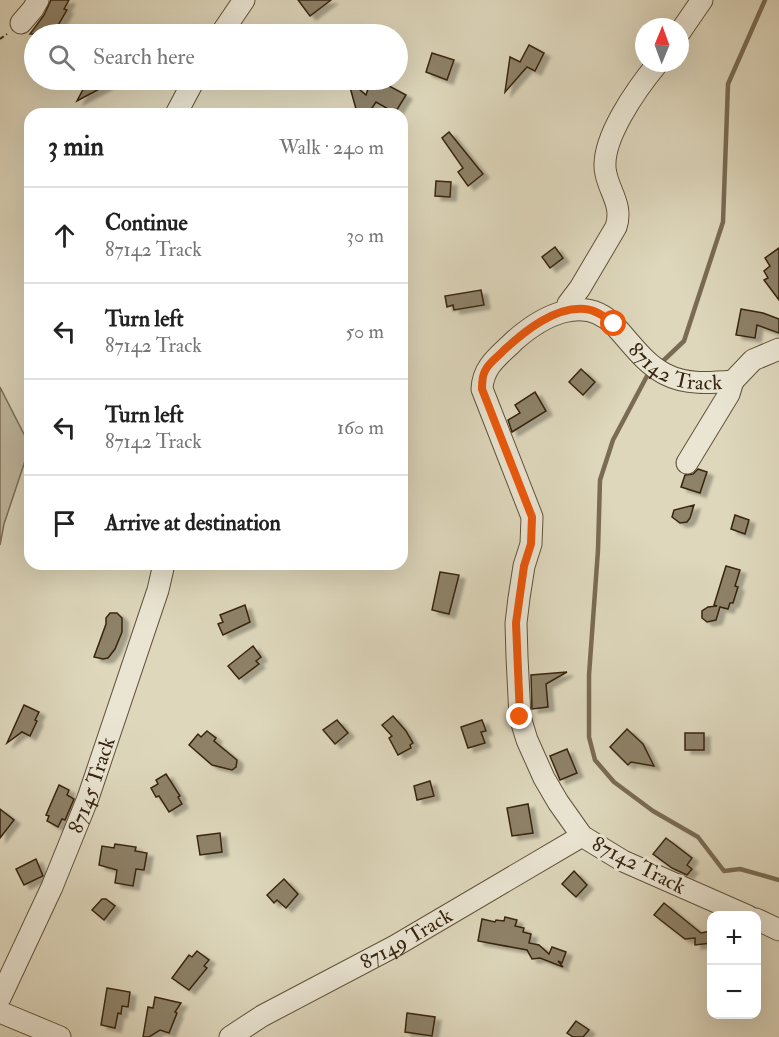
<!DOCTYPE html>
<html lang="en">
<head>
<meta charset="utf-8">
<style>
	body { margin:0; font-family:"IM FELL Double Pica",serif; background:#f6f6f6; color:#222 }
	.controls { position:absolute; right:18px; bottom:18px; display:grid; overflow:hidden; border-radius:12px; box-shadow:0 6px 24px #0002 }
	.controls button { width:54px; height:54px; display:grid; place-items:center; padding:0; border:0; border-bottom:2px solid #e0e0e0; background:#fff; color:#222; font:30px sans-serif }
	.compass { position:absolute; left:635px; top:18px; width:54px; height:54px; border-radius:50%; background:#fff; box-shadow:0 6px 24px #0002; rotate:1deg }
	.stop { position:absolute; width:18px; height:18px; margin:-14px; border:4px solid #ea580c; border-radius:50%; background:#fff }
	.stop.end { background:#ea580c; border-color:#fff; box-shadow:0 2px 6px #0008 }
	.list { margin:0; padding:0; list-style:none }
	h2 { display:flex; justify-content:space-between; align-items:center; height:78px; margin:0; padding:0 24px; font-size:26px }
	h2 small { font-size:20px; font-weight:400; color:#767676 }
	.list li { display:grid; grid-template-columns:39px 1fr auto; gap:18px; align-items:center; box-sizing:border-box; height:96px; padding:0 24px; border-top:2px solid #e0e0e0 }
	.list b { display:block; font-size:22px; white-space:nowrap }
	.list p { margin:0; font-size:20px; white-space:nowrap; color:#767676 }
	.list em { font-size:20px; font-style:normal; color:#767676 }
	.icon { flex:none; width:33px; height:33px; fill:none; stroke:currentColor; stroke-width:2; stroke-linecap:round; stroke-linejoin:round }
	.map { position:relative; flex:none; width:779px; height:1037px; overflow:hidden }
	.search { position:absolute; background:#fff; box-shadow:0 6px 24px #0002; left:24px; top:24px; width:384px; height:66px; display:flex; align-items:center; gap:15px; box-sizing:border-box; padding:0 21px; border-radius:33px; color:#767676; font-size:22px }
	.panel { position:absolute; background:#fff; box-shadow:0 6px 24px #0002; left:24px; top:108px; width:384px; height:462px; border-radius:18px }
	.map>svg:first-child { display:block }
	.green { fill:#c2b99f; stroke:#7c6f58; stroke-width:1.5 }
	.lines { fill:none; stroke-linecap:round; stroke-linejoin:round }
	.stream { stroke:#796b54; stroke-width:4.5 }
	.building { fill:#8e8269; stroke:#372510; stroke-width:1.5; filter:url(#shadow) }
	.minor-casing { stroke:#61523b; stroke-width:23 }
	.path { stroke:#372510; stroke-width:2; stroke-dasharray:4.5 3; stroke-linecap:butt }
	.minor { stroke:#eae5d3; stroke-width:21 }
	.route { stroke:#ea580c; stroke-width:8 }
	.labels { text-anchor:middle; stroke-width:6; stroke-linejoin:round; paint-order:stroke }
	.street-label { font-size:21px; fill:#372510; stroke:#eae5d3 }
</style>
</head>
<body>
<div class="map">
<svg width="779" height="1037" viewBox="0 0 779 1037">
	<defs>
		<filter id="shadow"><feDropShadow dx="6" dy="4" stdDeviation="1.5" flood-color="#0004"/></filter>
	</defs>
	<rect width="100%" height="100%" fill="#ded7bc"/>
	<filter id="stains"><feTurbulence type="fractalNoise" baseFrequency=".00333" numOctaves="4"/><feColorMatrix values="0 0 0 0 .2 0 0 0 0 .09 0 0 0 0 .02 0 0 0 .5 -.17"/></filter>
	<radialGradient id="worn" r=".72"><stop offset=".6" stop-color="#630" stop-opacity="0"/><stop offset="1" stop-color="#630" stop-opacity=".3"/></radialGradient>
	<path class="green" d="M0,387L30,446L4,524L0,545Z"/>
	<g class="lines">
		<g class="stream">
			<path d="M663,361L684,341L723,222L728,84L765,0"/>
			<path d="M647,376L613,440L600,480L598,550L589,675V737L595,760L614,782L653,811L698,837L724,871L740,869L779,880"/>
		</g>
	</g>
	<g class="building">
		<path d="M51,0H69L64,9L67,10L53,34H30L44,15Z"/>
		<path d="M298,0H331L310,16Z"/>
		<path d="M529,45L544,53L535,71L527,67L505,92L510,57L520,62Z"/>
		<path d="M432,53L454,60L447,80L426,72Z"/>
		<path d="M88,80H116L77,101Z"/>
		<path d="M348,80L366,95L371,80H378L406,95L395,113L376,102L368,114H360L356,109Z"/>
		<path d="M449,132L483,174L468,186L458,172L463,168L442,138Z"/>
		<path d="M436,181L451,182L450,197L435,196Z"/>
		<path d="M555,247L563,258L550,268L542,257Z"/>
		<path d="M779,248V300L764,280L768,278L764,271L770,266L765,258Z"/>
		<path d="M481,290L484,305L454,310L453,305L447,307L445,296Z"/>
		<path d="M741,309L763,313L779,319V333L757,325L755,338L736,335Z"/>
		<path d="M581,369L595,382L583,395L569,382Z"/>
		<path d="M535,392L546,411L512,432L508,420L520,413L515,405Z"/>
		<path d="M698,469L707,472L700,493L681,487L685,475L693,474Z"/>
		<path d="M694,505L690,518L687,522L680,523L672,517L674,510Z"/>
		<path d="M735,515L749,520L745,534L731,529Z"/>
		<path d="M726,566L740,570L735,586L738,587L733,603H730L728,609L720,607L716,620L707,622L702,618V611L708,607L717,606L714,605Z"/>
		<path d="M440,572L459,575L449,614L432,610Z"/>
		<path d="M245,605L250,622L223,635L218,624L223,622L220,615Z"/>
		<path d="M110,613H117L122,618V632L115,649L108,658L103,659L94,657L106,624V618Z"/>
		<path d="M253,646L261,657L256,661L259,664L239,679L228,666Z"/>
		<path d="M567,672L546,684L548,707L532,709L531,675Z"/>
		<path d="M24,705L39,712L35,720L37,721L30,736L22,732L7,743Z"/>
		<path d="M393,716L406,731L413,743L410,745L411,748L398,755L389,738L392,736L382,725Z"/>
		<path d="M337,720L348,733L335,744L323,730Z"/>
		<path d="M482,720L486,731L481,732L485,743L468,748L461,727Z"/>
		<path d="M627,729L643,744L654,766L631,762L628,765L610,747Z"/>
		<path d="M207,731L216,738L214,741L237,760L236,767L232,770L212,765L189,745L198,734L201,737Z"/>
		<rect x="685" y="733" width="19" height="17"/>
		<path d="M567,749L577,773L560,780L550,756Z"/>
		<path d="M166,774L180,796L178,797L182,804L169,812L159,796L156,797L151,788L158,784L156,780Z"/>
		<path d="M430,781L434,796L417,800L414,786Z"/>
		<path d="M59,785L69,790L67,795L74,799L65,820L62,819L58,827L47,821L49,816L46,815Z"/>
		<path d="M528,804L533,833L512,836L507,808Z"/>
		<path d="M0,809L14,820L0,838Z"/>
		<path d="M220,833L222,852L200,855L197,836Z"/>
		<path d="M666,838L692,858L687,865L692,869L687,875L672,868L653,854Z"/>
		<path d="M115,844L136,847L135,851L147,853L144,870L136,869L133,886L115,883L117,870L99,865L102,846L114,848Z"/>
		<path d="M36,859L43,876L24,885L16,869Z"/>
		<path d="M574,871L587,885L576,897L562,884Z"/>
		<path d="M284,879L298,894L286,908L277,900L274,903L267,895Z"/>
		<path d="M102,899H106L115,906L104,920L92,910Z"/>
		<path d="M664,903L701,933L711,931V943L695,945V938L685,939L654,915Z"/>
		<path d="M505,917L517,920L515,926L524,928L523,932L531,934L529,943L539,945L549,954L552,947L566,952L562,963L558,961L563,967L540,958L532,959L527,950L478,941L482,919L495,922L496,920L504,921Z"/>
		<path d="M197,951L209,960L204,966L207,968L189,990L172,978L189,955L192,957Z"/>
		<path d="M107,988L130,992L128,1007L122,1006L121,1014L118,1013L115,1028L101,1025Z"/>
		<path d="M155,997L181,1003L175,1012L177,1013L169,1033L160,1030L149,1037H143L148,1007L153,1008Z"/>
		<path d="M407,1013L435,1017L432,1036L405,1032Z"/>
		<path d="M576,1021L589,1030L583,1037H573L567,1033Z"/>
	</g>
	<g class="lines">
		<g class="minor-casing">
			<g id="minor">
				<path d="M21,23L33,9L38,0"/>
				<path d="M680,32L702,0"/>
				<path d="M221,34L244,0"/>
				<path d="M176,114L194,80"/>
				<path d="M567,310L568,304L580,288L616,227C623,206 610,193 606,174C598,142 638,87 658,63"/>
				<path d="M687,463L729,394L733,381"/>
				<path id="s1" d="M748,916L623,861L582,836L558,802L544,778L527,740L520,717L517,657L516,623L519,598L524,566L531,544L532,517L482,389C483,366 499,356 514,341C542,316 585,293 615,326C631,343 644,363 665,374C686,385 710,383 733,381L753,360L779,349"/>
				<path d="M756,919L779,930"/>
				<path id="s2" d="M0,998L52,887L88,798L158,590L164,564"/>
				<path d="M0,1012L60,1037"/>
				<path id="s3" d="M230,1037L262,1016L395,946L582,836"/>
			</g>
		</g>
		<path class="path" d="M0,39L7,34"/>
		<use href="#minor" class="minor"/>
	</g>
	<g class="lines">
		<path class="route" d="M520,717L516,623L524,566L531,544L532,517L482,389C482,382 482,376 485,371C489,362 498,357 504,350C525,331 555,306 585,309C596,310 605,317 614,324"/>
	</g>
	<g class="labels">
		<g class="street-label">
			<text dy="7" stroke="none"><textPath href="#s1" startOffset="910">87142 Track</textPath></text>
			<text dy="7" stroke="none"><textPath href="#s2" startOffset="232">87145 Track</textPath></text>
			<text transform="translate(639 865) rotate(27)" y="7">87142 Track</text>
			<text dy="7" stroke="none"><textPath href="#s3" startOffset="202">87149 Track</textPath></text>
		</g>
	</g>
	<rect width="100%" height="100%" filter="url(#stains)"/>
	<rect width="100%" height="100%" fill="url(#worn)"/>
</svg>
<div class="controls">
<button>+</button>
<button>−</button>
</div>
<svg class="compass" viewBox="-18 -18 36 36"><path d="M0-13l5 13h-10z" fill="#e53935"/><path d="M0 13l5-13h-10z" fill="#767676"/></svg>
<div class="stop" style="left:614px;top:324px"></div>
<div class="stop end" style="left:520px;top:717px"></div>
<div class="search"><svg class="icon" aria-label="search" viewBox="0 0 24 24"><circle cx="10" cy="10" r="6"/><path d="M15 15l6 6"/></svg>Search here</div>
<section class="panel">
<h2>3 min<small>Walk · 240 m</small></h2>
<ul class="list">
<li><svg class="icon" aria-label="ahead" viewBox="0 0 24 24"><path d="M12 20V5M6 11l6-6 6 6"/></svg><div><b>Continue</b><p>87142 Track</p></div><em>30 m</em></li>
<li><svg class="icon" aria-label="left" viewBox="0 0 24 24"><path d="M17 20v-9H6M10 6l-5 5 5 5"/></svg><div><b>Turn left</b><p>87142 Track</p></div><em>50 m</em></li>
<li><svg class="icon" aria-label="left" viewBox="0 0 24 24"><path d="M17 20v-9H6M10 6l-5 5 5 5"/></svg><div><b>Turn left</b><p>87142 Track</p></div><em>160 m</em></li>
<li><svg class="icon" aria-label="arrive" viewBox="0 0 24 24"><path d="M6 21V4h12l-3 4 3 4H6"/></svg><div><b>Arrive at destination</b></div></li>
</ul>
</section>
</div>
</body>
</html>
